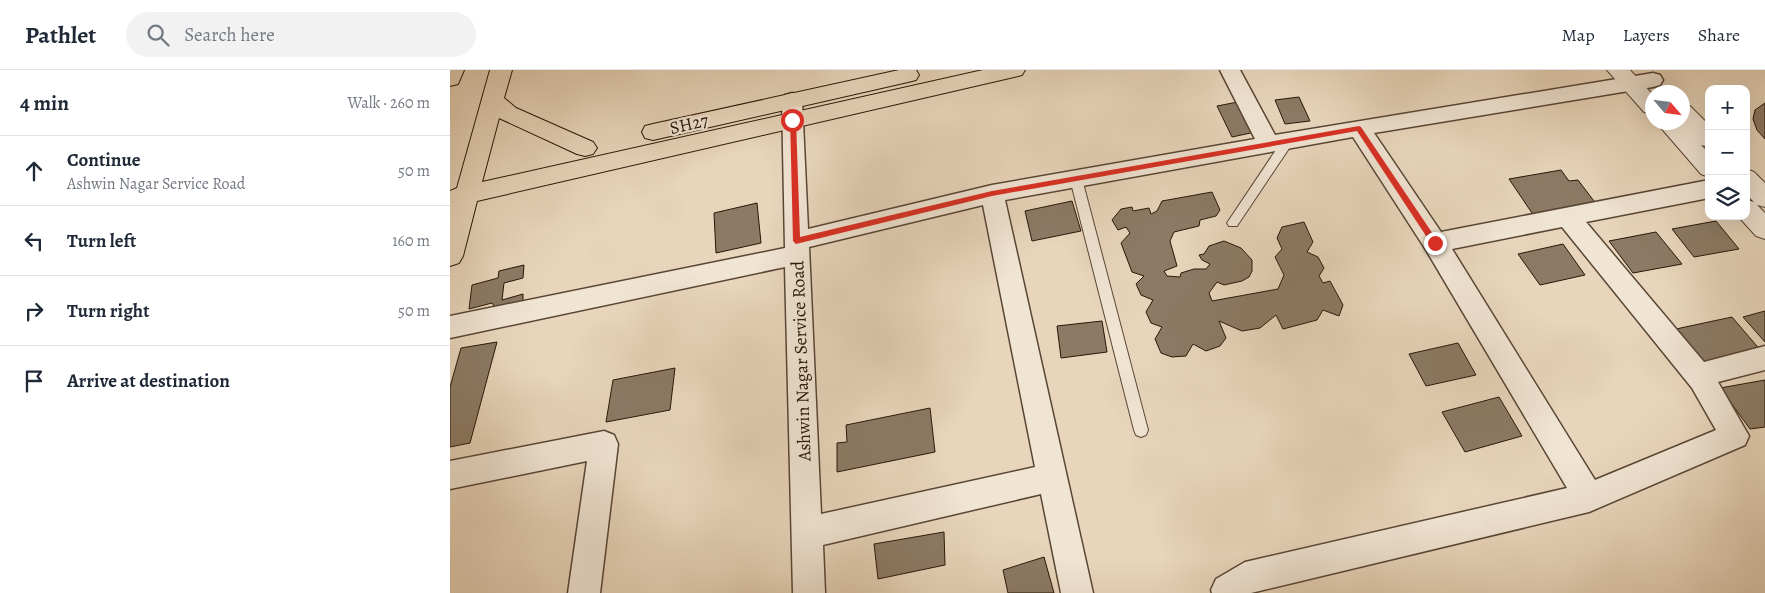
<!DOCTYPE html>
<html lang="en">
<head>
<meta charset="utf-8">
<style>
	body { margin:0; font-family:Alegreya,serif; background:#f2f2f3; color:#1f2937 }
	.controls { position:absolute; right:15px; top:15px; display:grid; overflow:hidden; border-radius:10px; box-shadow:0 5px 20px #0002 }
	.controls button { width:45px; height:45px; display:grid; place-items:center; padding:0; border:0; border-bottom:1px solid #e0e1e3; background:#fff; color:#1f2937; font:25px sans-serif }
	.compass { position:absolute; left:1195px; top:15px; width:45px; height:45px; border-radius:50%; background:#fff; box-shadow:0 5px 20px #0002; rotate:118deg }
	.stop { position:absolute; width:15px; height:15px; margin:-11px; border:4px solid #d93025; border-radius:50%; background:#fff }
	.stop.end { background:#d93025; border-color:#fff; box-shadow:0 1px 5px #0008 }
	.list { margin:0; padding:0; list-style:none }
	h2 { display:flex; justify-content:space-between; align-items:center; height:65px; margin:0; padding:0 20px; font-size:21px }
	h2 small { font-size:16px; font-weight:400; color:#747a83 }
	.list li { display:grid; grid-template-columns:32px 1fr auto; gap:15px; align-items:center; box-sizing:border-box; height:70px; padding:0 20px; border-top:1px solid #e0e1e3 }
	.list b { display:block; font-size:19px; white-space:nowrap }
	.list p { margin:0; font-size:16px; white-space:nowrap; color:#747a83 }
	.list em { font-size:16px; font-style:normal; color:#747a83 }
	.icon { flex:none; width:28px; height:28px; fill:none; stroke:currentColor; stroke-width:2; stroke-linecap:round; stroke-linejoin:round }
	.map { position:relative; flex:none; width:1315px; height:523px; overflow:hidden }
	header { display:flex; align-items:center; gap:30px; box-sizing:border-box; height:70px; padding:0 25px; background:#fff; border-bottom:1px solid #e0e1e3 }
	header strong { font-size:24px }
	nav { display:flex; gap:28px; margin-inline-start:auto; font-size:18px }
	.search { width:350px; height:45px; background:#f2f2f3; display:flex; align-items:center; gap:12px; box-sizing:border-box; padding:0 18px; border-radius:28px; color:#747a83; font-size:19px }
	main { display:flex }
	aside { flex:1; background:#fff }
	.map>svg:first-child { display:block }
	.building { fill:#8c7a65; stroke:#281708 }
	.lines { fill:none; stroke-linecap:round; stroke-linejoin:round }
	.service-casing { stroke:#584635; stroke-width:2 }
	.minor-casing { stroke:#584635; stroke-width:3 }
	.tertiary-casing { stroke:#584635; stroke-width:2 }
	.primary-casing { stroke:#281708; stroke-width:2 }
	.motorway-casing { stroke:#281708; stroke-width:2 }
	.service { fill:#f0e4d3; fill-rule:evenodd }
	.minor { fill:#f0e4d3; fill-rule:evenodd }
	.tertiary { fill:#f0e4d3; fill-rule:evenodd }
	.primary { fill:#e8d5bb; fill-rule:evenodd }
	.motorway { fill:#e8d5bb; fill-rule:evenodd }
	.route { fill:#d93025 }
	.labels { text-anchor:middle; stroke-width:4.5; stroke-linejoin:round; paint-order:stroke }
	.street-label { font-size:18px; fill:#281708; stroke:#f0e4d3 }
</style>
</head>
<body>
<header>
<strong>Pathlet</strong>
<div class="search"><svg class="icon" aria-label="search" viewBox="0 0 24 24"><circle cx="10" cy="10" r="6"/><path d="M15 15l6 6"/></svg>Search here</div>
<nav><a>Map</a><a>Layers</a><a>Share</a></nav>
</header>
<main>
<aside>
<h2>4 min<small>Walk · 260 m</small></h2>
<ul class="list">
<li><svg class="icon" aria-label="ahead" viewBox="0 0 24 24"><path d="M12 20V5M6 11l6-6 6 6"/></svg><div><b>Continue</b><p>Ashwin Nagar Service Road</p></div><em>50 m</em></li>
<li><svg class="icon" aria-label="left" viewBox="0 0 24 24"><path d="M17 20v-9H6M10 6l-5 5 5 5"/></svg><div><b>Turn left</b></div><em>160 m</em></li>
<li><svg class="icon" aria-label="right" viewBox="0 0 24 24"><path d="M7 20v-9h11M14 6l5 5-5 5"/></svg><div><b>Turn right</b></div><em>50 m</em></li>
<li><svg class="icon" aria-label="arrive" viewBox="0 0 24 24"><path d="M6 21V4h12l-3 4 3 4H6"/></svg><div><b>Arrive at destination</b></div></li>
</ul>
</aside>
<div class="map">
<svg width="1315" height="523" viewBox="0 0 1315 523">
	<rect width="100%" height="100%" fill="#e8d5bb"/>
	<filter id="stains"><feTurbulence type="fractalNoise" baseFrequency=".004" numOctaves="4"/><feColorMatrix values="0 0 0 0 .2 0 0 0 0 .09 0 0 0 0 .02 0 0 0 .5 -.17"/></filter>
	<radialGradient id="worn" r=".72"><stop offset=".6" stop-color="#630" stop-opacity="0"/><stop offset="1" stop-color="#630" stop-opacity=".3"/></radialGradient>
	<g class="building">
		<path d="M849,27L860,51L835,54L825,30Z"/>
		<path d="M793,31L810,61L782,67L767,36Z"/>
		<path d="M1315,33V69L1307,60L1303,49L1305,40Z"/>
		<path d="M1111,100L1119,111L1128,110L1147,135L1084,146L1059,109Z"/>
		<path d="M762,122L770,140L766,146L750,150L749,156L724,162L720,171L727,196L714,201L717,206L730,207L731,203L744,199H756L760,194L752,190L749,185L754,184L759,176L774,171L791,178L802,190V201L799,207L792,211L774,215L767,212L759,223L762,231L828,219L834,205L825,187L832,179L827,168L832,157L854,152L863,172L857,182L868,187L874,198L869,206L873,213L880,211L893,235L889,246L873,240L867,250L833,259L826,245L810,258L792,261L769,251L776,268L770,276L756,281L743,274L736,286L722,287L711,283L705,269L712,257L701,253L696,242L703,230L691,225L686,214L694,206L682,202L671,173L680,163L676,157L668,160L662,150L671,139L682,137L683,141L699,138L701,144L707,141L712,131Z"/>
		<path d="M622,131L631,161L582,171L575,141Z"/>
		<path d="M307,133L311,173L266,183L264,143Z"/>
		<path d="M1266,151L1289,179L1244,187L1222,159Z"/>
		<path d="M1206,162L1232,194L1183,203L1159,171Z"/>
		<path d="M1113,174L1135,205L1090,215L1068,184Z"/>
		<path d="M74,195L73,208L54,213L52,230L73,224V234L47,241L42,233L19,239L22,215L48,208L49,201Z"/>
		<path d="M1315,241V272L1293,247Z"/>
		<path d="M1282,247L1312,282L1254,296L1226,259Z"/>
		<path d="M652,251L657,282L611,288L607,256Z"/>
		<path d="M47,272L20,373L0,377V317L11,278Z"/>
		<path d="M1008,273L1026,305L976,316L959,284Z"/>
		<path d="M225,298L220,340L156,352L163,310Z"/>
		<path d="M1315,310V357L1300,359L1270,318Z"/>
		<path d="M1049,327L1072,366L1015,382L992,342Z"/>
		<path d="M480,338L485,382L387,402V373L397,372L396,355Z"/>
		<path d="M494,462L495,495L428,509L424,474Z"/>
		<path d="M594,487L604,523H558L553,500Z"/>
	</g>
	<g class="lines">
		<g class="service-casing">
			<g id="service">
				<path d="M838,67L844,71L787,156H779L777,153L779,150L834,68Z"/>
				<path d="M626,105L632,109L698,360L696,365L691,367L686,365L684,360L620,109Z"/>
			</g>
		</g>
		<g class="minor-casing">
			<g id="minor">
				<path d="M770,0H790L825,65L1203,3L1210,5L1213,10L1210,15L1203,17L924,63L991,162L1259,110V128L1136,152L1254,292L1315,276V300L1268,312L1299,366L1295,375L1139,442L801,523H762L761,520L766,509L795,492L1117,418L976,180L903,67L555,130L643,523H611L591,424L373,475L375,523H343L335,197L0,268V246L335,178L332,30L335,25L342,23L349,25L352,30L358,159L542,115L805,69ZM533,135L585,397L371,444L359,177ZM1112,157L1242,318L1266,360L1145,410L1002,179Z"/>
				<path d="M154,361L164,365L168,374L150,523H118L137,391L0,419V391Z"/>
			</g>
		</g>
		<g class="tertiary-casing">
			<g id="tertiary">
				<path d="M1157,0H1180L1202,24V44L1194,42Z"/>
				<path d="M1232,34L1240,36L1259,55V77L1251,75L1259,83V107L1251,104L1206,52H1232Z"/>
				<path d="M1296,99L1304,102L1315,113V137L1307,135L1315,143V169L1306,166L1288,146H1296V130L1304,132L1296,124Z"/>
			</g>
		</g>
		<g class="primary-casing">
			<g id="primary">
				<path d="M40,0H62L54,28L66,38L143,72L147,78L143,84L135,86L127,84L49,48L32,112L533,0H575L572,5L564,7L27,131L13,186L9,193L0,196V121L7,118Z"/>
				<path d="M449,0H466L469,5L466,10L458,12L203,70L195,68L192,62L195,56L203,54Z"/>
			</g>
		</g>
		<g class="motorway-casing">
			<path id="motorway" d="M0,0H14L8,14L0,16Z"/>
		</g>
		<use href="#service" class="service"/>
		<use href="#minor" class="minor"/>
		<use href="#tertiary" class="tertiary"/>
		<use href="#primary" class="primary"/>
		<use href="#motorway" class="motorway"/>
	</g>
	<path class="route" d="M340,48L346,50L350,167L542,121L909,56L911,57L989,173L988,175H982L907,61L542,126L346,174L343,171Z"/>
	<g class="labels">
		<g class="street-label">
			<text transform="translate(239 54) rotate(-13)" y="6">SH27</text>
			<text transform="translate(351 291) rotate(-92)" y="6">Ashwin Nagar Service Road</text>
		</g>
	</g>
	<rect width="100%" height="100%" filter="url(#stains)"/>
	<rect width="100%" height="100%" fill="url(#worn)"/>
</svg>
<div class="controls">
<button>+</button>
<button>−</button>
<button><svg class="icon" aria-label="layers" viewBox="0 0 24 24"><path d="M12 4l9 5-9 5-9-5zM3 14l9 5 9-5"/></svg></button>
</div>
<svg class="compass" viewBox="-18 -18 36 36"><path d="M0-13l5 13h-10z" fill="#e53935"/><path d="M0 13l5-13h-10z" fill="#747a83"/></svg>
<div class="stop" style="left:342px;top:50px"></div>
<div class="stop end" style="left:985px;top:173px"></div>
</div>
</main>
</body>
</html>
